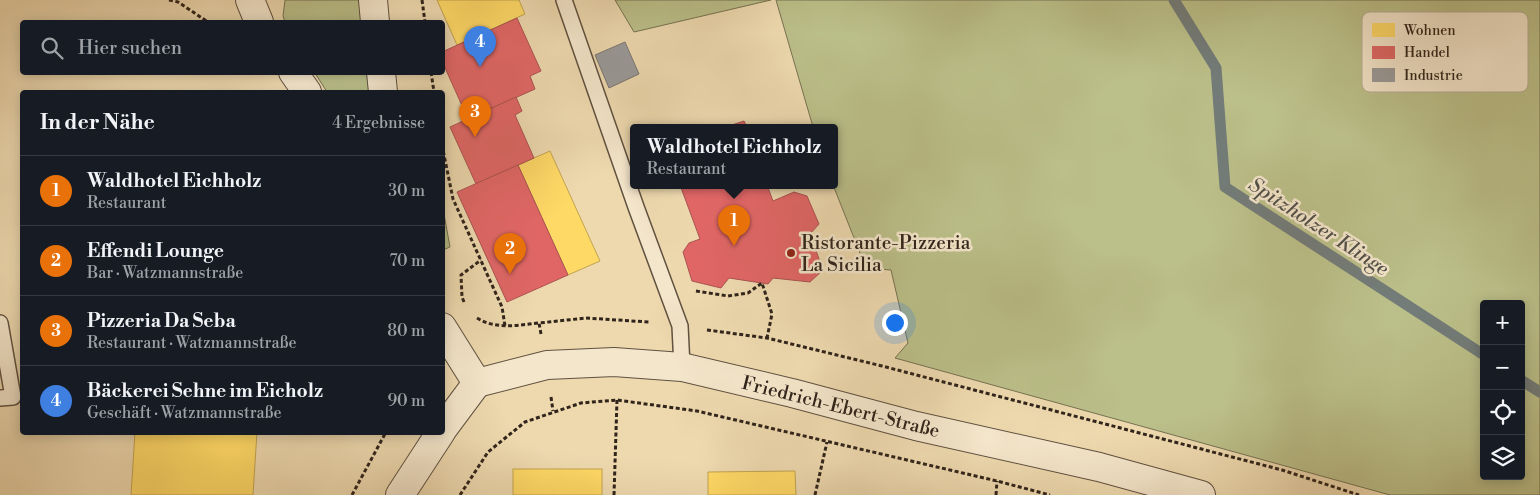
<!DOCTYPE html>
<html lang="de">
<head>
<meta charset="utf-8">
<style>
	body { margin:0; font-family:"Libre Bodoni",serif; background:#242831; color:#f1f3f6 }
	.controls { position:absolute; right:15px; bottom:15px; display:grid; overflow:hidden; border-radius:5px; box-shadow:0 2px 12px #0003 }
	.controls button { width:45px; height:45px; display:grid; place-items:center; padding:0; border:0; border-bottom:1px solid #363941; background:#171b24; color:#f1f3f6; font:25px sans-serif }
	.you { position:absolute; left:894px; top:322px; width:18px; height:18px; margin:-12px; border:4px solid #fff; border-radius:50%; background:#1a73e8; box-shadow:0 0 0 8px #1a73e833 }
	.badge { display:grid; place-items:center; width:32px; height:32px; border-radius:50%; background:#d93025; color:#fff; font-size:16px; font-weight:700 }
	.pin { position:absolute; translate:-50% -41px; filter:drop-shadow(0 1px 2px #0008) }
	.pin::after { content:''; position:absolute; top:26px; width:18px; height:15px; background:inherit; clip-path:polygon(0 0,100% 0,50% 100%) }
	.popup { position:absolute; left:630px; top:124px; width:208px; height:65px; box-sizing:border-box; display:grid; place-content:center; border-radius:5px; background:#171b24; filter:drop-shadow(0 1px 4px #0005); font-size:16px; white-space:nowrap; color:#9ea1a6 }
	.popup b { font-size:19px; color:#f1f3f6 }
	.popup::after { content:''; position:absolute; left:50%; top:100%; margin-left:-10px; border:10px solid transparent; border-top-color:#171b24 }
	.list { margin:0; padding:0; list-style:none }
	h2 { display:flex; justify-content:space-between; align-items:center; height:65px; margin:0; padding:0 20px; font-size:21px }
	h2 small { font-size:16px; font-weight:400; color:#9ea1a6 }
	.list li { display:grid; grid-template-columns:32px 1fr auto; gap:15px; align-items:center; box-sizing:border-box; height:70px; padding:0 20px; border-top:1px solid #363941 }
	.list b { display:block; font-size:19px; white-space:nowrap }
	.list p { margin:0; font-size:16px; white-space:nowrap; color:#9ea1a6 }
	.list em { font-size:16px; font-style:normal; color:#9ea1a6 }
	.icon { flex:none; width:28px; height:28px; fill:none; stroke:currentColor; stroke-width:2; stroke-linecap:round; stroke-linejoin:round }
	.map { position:relative; flex:none; width:1540px; height:495px; overflow:hidden }
	.search { position:absolute; background:#171b24; box-shadow:0 2px 12px #0003; left:20px; top:20px; width:425px; height:55px; display:flex; align-items:center; gap:12px; box-sizing:border-box; padding:0 18px; border-radius:5px; color:#9ea1a6; font-size:19px }
	.panel { position:absolute; background:#171b24; box-shadow:0 2px 12px #0003; left:20px; top:90px; width:425px; height:345px; border-radius:5px }
	.map>svg:first-child { display:block }
	.green { fill:#bbbf89; stroke:#767252; fill-rule:evenodd }
	.homes { fill:#ffd966; stroke:#c1a350 }
	.shops { fill:#e06666; stroke:#ab5250 }
	.industry { fill:#999; stroke:#7a7673 }
	.lines { fill:none; stroke-linecap:round; stroke-linejoin:round }
	.stream { stroke:#737c79; stroke-width:11 }
	.service-casing { stroke:#605140; stroke-width:18 }
	.minor-casing { stroke:#605140; stroke-width:30 }
	.path { stroke:#30241b; stroke-width:3; stroke-dasharray:4 2.5; stroke-linecap:butt }
	.service { stroke:#f4e6cb; stroke-width:15 }
	.minor { stroke:#f4e6cb; stroke-width:28 }
	.poi-dot { fill:#8f2418; stroke:#f4e6cb; stroke-width:2 }
	.labels { text-anchor:middle; stroke-width:5; stroke-linejoin:round; paint-order:stroke }
	.poi-label { font-size:19px; fill:#30241b; stroke:#f4e6cb; text-anchor:start }
	.street-label { font-size:19px; fill:#30241b; stroke:#f4e6cb }
	.water-label { font-size:20px; font-style:italic; fill:#51504a; stroke:#f4e6cb }
	.key { fill:#f4e6cb; stroke:#b9ac96; stroke-width:1 }
	.key-label { font-size:14px; fill:#30241b }
</style>
</head>
<body>
<div class="map">
<svg width="1540" height="495" viewBox="0 0 1540 495">
	<rect width="100%" height="100%" fill="#eed9af"/>
	<filter id="stains"><feTurbulence type="fractalNoise" baseFrequency=".004" numOctaves="4"/><feColorMatrix values="0 0 0 0 .2 0 0 0 0 .09 0 0 0 0 .02 0 0 0 .5 -.17"/></filter>
	<radialGradient id="worn" r=".72"><stop offset=".6" stop-color="#630" stop-opacity="0"/><stop offset="1" stop-color="#630" stop-opacity=".3"/></radialGradient>
	<g class="green">
		<path d="M285,0H361L365,22H285L283,16Z"/>
		<path d="M615,0H771L634,32Z"/>
		<path d="M776,0H1540V495H1390L895,358L908,343L891,270L866,268L833,185L834,127H813ZM1484,304H1521V476H1484Z"/>
		<path d="M315,73H369L370,92H327Z"/>
		<path d="M442,203L450,247L443,250H442Z"/>
	</g>
	<g class="homes">
		<path d="M437,0H519L525,14L457,45Z"/>
		<path d="M550,151L600,261L568,275L518,165Z"/>
		<path d="M135,432H257L253,495H131Z"/>
		<rect x="513" y="469" width="89" height="26"/>
		<path d="M795,471L796,495H708V472Z"/>
	</g>
	<g class="shops">
		<path d="M517,18L541,71L530,76L535,89L468,119L442,61V52Z"/>
		<path d="M516,97L522,111L515,115L534,158L476,184L450,127Z"/>
		<path d="M744,121L747,127H726Z"/>
		<path d="M518,165L568,275L507,302L457,192Z"/>
		<path d="M680,185H767L773,201L794,192L807,196L819,224L810,234L823,270L810,282L773,278L768,284L729,278L721,288L692,281L683,252L689,243L700,239Z"/>
	</g>
	<path class="industry" d="M625,42L639,74L609,88L595,55Z"/>
	<g class="lines">
		<g class="stream">
			<path d="M1174,0L1216,68L1225,187L1484,355"/>
			<path d="M1521,380L1540,392"/>
		</g>
		<g class="service-casing">
			<g id="service">
				<path d="M564,0L636,207L680,326L682,367"/>
				<path d="M0,323L13,397L0,398"/>
			</g>
		</g>
		<g class="minor-casing">
			<g id="minor">
				<path d="M250,0L259,22"/>
				<path d="M373,0L375,22"/>
				<path d="M293,72L307,92"/>
				<path d="M381,72L383,92"/>
				<path d="M442,327L477,383"/>
				<path d="M477,383L547,365L614,362L682,367L792,393L916,426L1099,467L1201,495"/>
				<path d="M442,430L477,383"/>
				<path d="M400,495L441,432"/>
			</g>
		</g>
		<g class="path">
			<path d="M169,0L178,2L208,22"/>
			<path d="M422,0L425,22"/>
			<path d="M431,72L434,92"/>
			<path d="M442,145L453,199L502,307L505,326"/>
			<path d="M696,291L728,296L748,293L762,283L772,314L767,338"/>
			<path d="M464,302L462,297L461,275L481,260"/>
			<path d="M477,318C496,330 518,325 539,323"/>
			<path d="M707,330L767,338L882,366L1282,470L1359,495"/>
			<path d="M541,334L539,323L586,318L649,322"/>
			<path d="M551,397L553,411"/>
			<path d="M352,495L386,432"/>
			<path d="M460,495L488,452L525,422L581,403L617,400L697,411L997,481L1050,495"/>
			<path d="M614,495L617,400"/>
			<path d="M815,495L827,442"/>
			<path d="M996,495L997,481"/>
		</g>
		<use href="#service" class="service"/>
		<use href="#minor" class="minor"/>
	</g>
	<circle class="poi-dot" cx="791" cy="253" r="5"/>
	<g class="labels">
		<g class="poi-label">
			<text x="801" y="249">Ristorante-Pizzeria<tspan x="801" dy="22">La Sicilia</tspan></text>
		</g>
		<g class="street-label">
			<text transform="translate(841 406) rotate(14)" y="7">Friedrich-Ebert-Straße</text>
		</g>
		<g class="water-label">
			<text transform="translate(1319 226) rotate(33)" y="7">Spitzholzer Klinge</text>
		</g>
	</g>
	<rect x="1362" y="12" width="166" height="80" rx="8" class="key"/>
	<rect x="1372" y="23" width="23" height="14" fill="#ffd966"/>
	<rect x="1372" y="46" width="23" height="13" fill="#e06666"/>
	<rect x="1372" y="68" width="23" height="14" fill="#999"/>
	<g class="key-label">
		<text x="1404" y="35">Wohnen</text>
		<text x="1404" y="57">Handel</text>
		<text x="1404" y="80">Industrie</text>
	</g>
	<rect width="100%" height="100%" filter="url(#stains)"/>
	<rect width="100%" height="100%" fill="url(#worn)"/>
</svg>
<div class="controls">
<button>+</button>
<button>−</button>
<button><svg class="icon" aria-label="locate" viewBox="0 0 24 24"><circle cx="12" cy="12" r="6"/><path d="M12 2v4M12 18v4M2 12h4M18 12h4"/></svg></button>
<button><svg class="icon" aria-label="layers" viewBox="0 0 24 24"><path d="M12 4l9 5-9 5-9-5zM3 14l9 5 9-5"/></svg></button>
</div>
<div class="you"></div>
<div class="pin badge" style="left:734px;top:246px;background:#e8710a">1</div>
<div class="popup"><b>Waldhotel Eichholz</b>Restaurant</div>
<div class="pin badge" style="left:510px;top:274px;background:#e8710a">2</div>
<div class="pin badge" style="left:475px;top:137px;background:#e8710a">3</div>
<div class="pin badge" style="left:480px;top:67px;background:#3f7fe0">4</div>
<div class="search"><svg class="icon" aria-label="search" viewBox="0 0 24 24"><circle cx="10" cy="10" r="6"/><path d="M15 15l6 6"/></svg>Hier suchen</div>
<section class="panel">
<h2>In der Nähe<small>4 Ergebnisse</small></h2>
<ul class="list">
<li><span class="badge" style="background:#e8710a">1</span><div><b>Waldhotel Eichholz</b><p>Restaurant</p></div><em>30 m</em></li>
<li><span class="badge" style="background:#e8710a">2</span><div><b>Effendi Lounge</b><p>Bar · Watzmannstraße</p></div><em>70 m</em></li>
<li><span class="badge" style="background:#e8710a">3</span><div><b>Pizzeria Da Seba</b><p>Restaurant · Watzmannstraße</p></div><em>80 m</em></li>
<li><span class="badge" style="background:#3f7fe0">4</span><div><b>Bäckerei Sehne im Eicholz</b><p>Geschäft · Watzmannstraße</p></div><em>90 m</em></li>
</ul>
</section>
</div>
</body>
</html>
